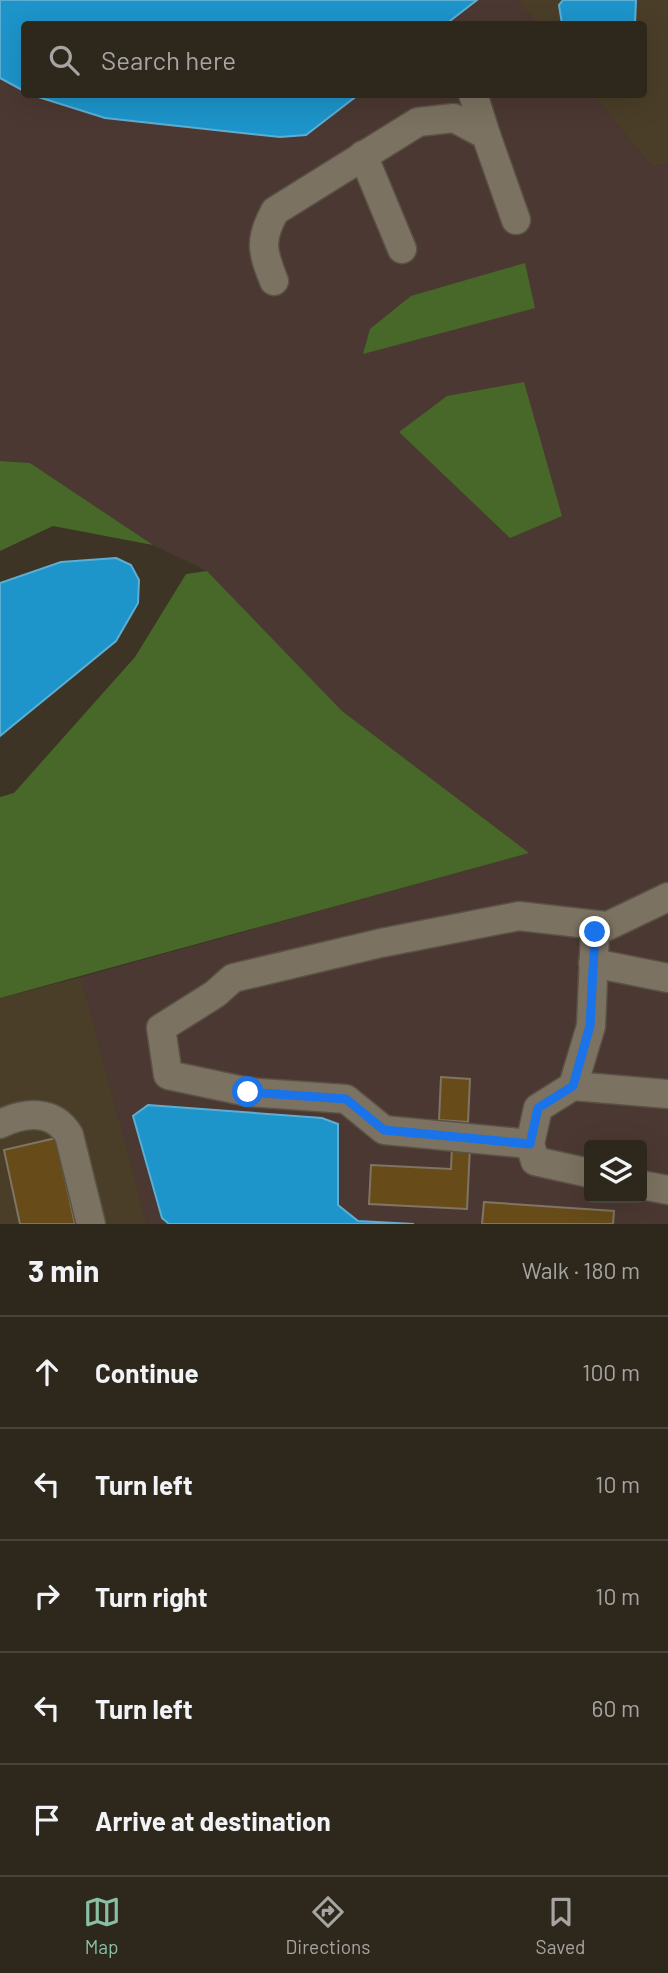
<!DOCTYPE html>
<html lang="en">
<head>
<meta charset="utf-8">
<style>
	body { margin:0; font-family:Barlow,sans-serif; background:#362f25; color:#f1f3f6 }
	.controls { position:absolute; right:21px; bottom:21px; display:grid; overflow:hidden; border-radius:7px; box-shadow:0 7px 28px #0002 }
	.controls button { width:63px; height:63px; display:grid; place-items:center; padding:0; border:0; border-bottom:2px solid #49443b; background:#2e271c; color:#f1f3f6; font:35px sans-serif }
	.stop { position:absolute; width:21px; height:21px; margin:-16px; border:5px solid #1a73e8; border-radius:50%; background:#fff }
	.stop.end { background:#1a73e8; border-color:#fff; box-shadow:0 2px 7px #0008 }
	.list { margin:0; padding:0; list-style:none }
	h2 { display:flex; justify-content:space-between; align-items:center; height:91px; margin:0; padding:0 28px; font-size:30px }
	h2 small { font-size:23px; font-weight:400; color:#a7a5a3 }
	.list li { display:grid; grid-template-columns:46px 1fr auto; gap:21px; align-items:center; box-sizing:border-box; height:112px; padding:0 28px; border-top:2px solid #49443b }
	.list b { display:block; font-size:26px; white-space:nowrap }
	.list em { font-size:23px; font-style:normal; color:#a7a5a3 }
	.icon { flex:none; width:38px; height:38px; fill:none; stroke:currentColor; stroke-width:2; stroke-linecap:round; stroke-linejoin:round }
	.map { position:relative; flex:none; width:668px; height:1224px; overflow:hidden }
	.search { position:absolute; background:#2e271c; box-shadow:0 7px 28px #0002; left:21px; right:21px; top:21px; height:77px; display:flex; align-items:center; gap:18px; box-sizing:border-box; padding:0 24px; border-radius:7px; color:#a7a5a3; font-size:26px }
	.sheet { height:651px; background:#2e271c }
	nav { display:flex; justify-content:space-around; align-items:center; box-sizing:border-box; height:98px; border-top:2px solid #49443b; background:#2e271c; font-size:19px; color:#a7a5a3 }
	nav a { display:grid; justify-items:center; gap:4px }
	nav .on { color:#8abfa5 }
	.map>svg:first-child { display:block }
	.built { fill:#4a3e28 }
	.industrial { fill:#4c3832; fill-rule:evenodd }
	.green { fill:#476828 }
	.water { fill:#1d94ca; stroke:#5daed2; stroke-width:2 }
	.building { fill:#674c19; stroke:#7f7564; stroke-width:2 }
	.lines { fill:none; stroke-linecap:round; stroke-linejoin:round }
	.minor-casing { stroke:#5a5245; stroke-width:31 }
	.minor { stroke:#7c7261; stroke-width:28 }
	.route { stroke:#1a73e8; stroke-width:9 }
</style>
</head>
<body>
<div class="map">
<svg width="668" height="1224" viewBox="0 0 668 1224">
	<rect width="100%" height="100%" fill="#3d3425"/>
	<g class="built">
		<path d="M518,0H668V163L652,167L593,95L644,94V24H537Z"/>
		<path d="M81,977L147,1224H0V998Z"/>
	</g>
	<g class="industrial">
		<path d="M477,0H518L537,24H446Z"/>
		<path d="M0,78L24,91V94L307,135L358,95H593L652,167L668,163V1224H147L81,977L528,853L342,711L207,571L153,545L30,463L0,461ZM589,1145H642V1198H589Z"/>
	</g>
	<g class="green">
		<path d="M525,263L535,308L363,354L370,329L411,296Z"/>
		<path d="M524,382L562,516L510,538L399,432L447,396Z"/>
		<path d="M0,461L30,463L153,545L53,526L0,551Z"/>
		<path d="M207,571L342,711L529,853L0,998V797L14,793L135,657L186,574Z"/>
	</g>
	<g class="water">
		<path d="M0,0H477L446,24H24V91L0,78Z"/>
		<path d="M563,0H636L635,24H562L559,5Z"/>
		<path d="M32,95H358L306,135L280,137L105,118Z"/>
		<path d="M116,558L131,565L139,580L138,603L116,641L0,736V583L61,562Z"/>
		<path d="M148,1105L322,1118L338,1124V1205L358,1221L414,1224H169L162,1218L133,1116Z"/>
	</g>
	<g class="building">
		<path d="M441,1077L470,1079L468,1122L439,1120Z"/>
		<path d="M56,1138L75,1224H20L4,1150Z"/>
		<path d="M452,1146L470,1147L467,1209L369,1204L371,1165L451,1169Z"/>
		<path d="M484,1202L614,1211L613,1224H482Z"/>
	</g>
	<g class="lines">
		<g class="minor-casing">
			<g id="minor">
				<path d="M473,94L486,135"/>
				<path d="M363,155L402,249"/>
				<path d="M274,281C262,251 259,240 275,211L418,122L454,118L486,135L516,220"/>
				<path d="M593,963L668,978"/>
				<path d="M573,1086L591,1026L595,932L668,897"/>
				<path d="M0,1124C25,1112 53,1109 69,1135L91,1224"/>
				<path d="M530,1144L384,1130L346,1099L248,1092L168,1075L161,1028L215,994L233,978L381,943L519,916L606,926"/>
				<path d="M589,1173L535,1161L530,1144L538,1108L573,1086L668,1094"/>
				<path d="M642,1185L668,1190"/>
			</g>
		</g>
		<use href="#minor" class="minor"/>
	</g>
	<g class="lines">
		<path class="route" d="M248,1092L346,1099L384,1130L530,1144L538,1108L573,1086L590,1026L595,932"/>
	</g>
</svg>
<div class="controls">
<button><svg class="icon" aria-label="layers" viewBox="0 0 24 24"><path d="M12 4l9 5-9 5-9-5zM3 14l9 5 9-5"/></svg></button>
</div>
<div class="stop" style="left:248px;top:1092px"></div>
<div class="stop end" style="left:595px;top:932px"></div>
<div class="search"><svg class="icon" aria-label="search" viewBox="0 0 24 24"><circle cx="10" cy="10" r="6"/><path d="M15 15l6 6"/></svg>Search here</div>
</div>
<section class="sheet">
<h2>3 min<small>Walk · 180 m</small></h2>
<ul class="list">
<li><svg class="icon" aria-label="ahead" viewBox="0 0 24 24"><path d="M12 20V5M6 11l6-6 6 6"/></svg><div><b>Continue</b></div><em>100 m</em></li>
<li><svg class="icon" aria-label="left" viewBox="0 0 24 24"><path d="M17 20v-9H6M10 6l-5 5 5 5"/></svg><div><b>Turn left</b></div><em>10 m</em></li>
<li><svg class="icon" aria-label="right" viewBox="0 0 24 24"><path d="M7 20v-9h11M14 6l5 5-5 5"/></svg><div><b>Turn right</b></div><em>10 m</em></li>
<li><svg class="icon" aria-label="left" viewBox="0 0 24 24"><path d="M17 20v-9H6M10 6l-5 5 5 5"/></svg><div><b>Turn left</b></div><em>60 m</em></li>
<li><svg class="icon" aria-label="arrive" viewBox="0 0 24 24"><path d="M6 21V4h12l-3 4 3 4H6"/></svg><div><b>Arrive at destination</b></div></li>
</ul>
</section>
<nav>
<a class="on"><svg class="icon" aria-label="map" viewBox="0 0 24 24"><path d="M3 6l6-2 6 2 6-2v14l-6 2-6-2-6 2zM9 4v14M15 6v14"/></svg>Map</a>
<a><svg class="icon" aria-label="directions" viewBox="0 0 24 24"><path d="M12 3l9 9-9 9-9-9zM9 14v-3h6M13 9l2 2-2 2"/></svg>Directions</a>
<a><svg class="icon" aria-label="saved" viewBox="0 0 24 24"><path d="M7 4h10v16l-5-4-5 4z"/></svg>Saved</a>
</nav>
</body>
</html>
